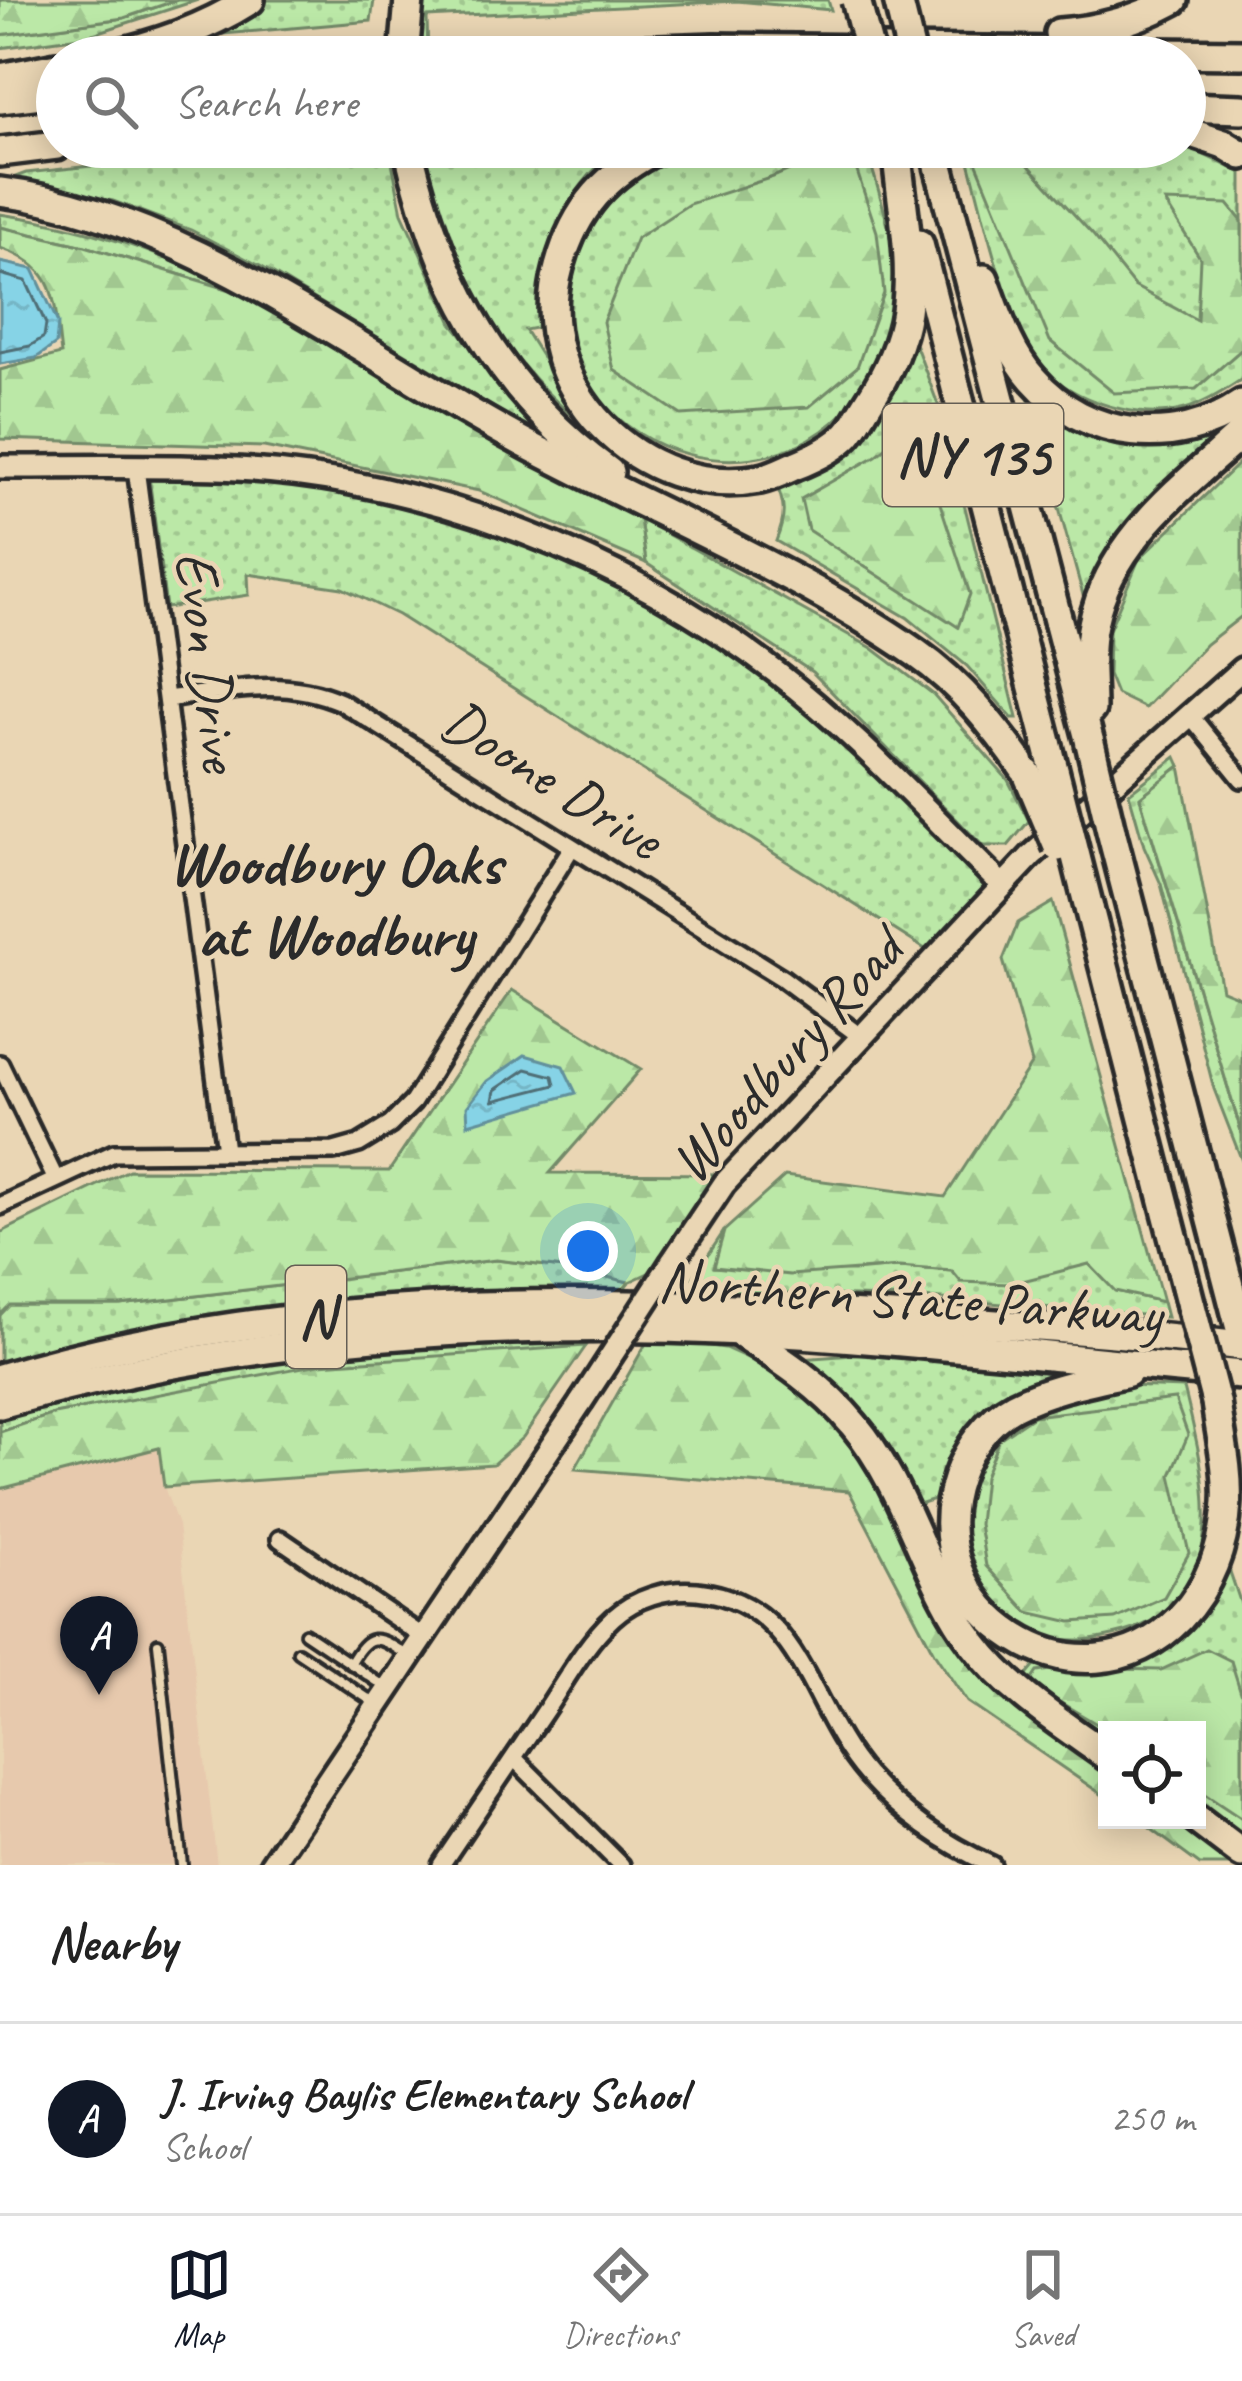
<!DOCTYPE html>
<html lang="en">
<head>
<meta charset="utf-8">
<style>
	body { margin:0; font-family:Caveat,sans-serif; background:#f6f6f6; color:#222 }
	.controls { position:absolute; right:36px; bottom:36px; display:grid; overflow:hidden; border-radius:0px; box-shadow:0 6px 30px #0003 }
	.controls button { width:108px; height:108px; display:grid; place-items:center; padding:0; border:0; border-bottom:3px solid #e0e0e0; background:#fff; color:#222; font:60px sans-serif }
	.you { position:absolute; left:588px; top:1251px; width:42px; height:42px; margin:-30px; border:9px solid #fff; border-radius:50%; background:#1a73e8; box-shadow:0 0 0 18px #1a73e833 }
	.badge { display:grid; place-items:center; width:78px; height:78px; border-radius:50%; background:#111827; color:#fff; font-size:39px; font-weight:700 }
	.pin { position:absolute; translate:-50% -99px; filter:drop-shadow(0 3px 6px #0008) }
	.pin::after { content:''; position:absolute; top:63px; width:42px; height:36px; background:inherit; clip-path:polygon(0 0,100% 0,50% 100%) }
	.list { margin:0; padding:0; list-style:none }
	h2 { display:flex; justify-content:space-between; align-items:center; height:156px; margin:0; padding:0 48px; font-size:51px }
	h2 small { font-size:39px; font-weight:400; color:#767676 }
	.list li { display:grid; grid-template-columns:78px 1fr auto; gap:36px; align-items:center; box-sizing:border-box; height:192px; padding:0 48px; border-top:3px solid #e0e0e0 }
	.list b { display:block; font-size:45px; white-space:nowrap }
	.list p { margin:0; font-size:39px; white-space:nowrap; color:#767676 }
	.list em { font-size:39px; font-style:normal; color:#767676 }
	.icon { flex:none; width:66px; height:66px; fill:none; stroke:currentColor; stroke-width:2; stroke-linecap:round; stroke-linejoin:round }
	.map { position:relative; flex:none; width:1242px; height:1865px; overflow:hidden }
	.search { position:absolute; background:#fff; box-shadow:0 6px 30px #0003; left:36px; right:36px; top:36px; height:132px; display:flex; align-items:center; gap:30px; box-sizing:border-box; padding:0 42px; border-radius:66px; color:#767676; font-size:45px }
	.sheet { height:348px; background:#fff }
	nav { display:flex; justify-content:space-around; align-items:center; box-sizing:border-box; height:168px; border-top:3px solid #e0e0e0; background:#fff; font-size:33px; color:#767676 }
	nav a { display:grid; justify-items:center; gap:6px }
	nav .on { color:#111827 }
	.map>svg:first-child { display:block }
	.built { fill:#e7c9ad }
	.grass { fill:url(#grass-dots); stroke:#738a69; stroke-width:3 }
	.forest { fill:url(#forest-firs); stroke:#738a69; stroke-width:3 }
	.water { fill:url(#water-ripples); stroke:#62909b; stroke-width:3 }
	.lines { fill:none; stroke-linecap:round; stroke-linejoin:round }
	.shore { stroke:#4f6e76; stroke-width:3 }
	.service-casing { stroke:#2b2b2b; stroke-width:16 }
	.minor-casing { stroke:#2b2b2b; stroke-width:24 }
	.secondary-casing { stroke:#2b2b2b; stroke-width:30 }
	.motorway-casing { stroke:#2b2b2b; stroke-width:36 }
	.service { stroke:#ead6b4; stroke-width:8 }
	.minor { stroke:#ead6b4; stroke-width:15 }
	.secondary { stroke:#ead6b4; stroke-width:21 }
	.motorway { stroke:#ead6b4; stroke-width:27 }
	.secondary-bridge-casing { stroke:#2b2b2b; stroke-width:30; stroke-linecap:butt }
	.motorway-bridge-casing { stroke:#2b2b2b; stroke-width:36; stroke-linecap:butt }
	.secondary-bridge { stroke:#ead6b4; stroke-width:21 }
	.motorway-bridge { stroke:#ead6b4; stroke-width:27 }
	.labels { text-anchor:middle; stroke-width:9; stroke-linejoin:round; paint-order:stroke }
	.shield { fill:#ead6b4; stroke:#645e54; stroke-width:3 }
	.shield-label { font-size:57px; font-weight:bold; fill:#2b2b2b }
	.street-label { font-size:60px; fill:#2b2b2b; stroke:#ead6b4 }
	.neighbourhood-label { font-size:63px; font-weight:bold; fill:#2b2b2b; stroke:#ead6b4 }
</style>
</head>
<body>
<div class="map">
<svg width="1242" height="1865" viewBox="0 0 1242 1865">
	<defs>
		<pattern id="grass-dots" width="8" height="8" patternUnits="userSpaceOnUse" patternTransform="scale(3)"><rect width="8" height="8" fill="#bbe8a7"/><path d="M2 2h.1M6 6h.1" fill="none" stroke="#a1c790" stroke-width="1.8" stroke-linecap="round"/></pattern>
		<pattern id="forest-firs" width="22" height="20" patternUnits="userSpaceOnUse" patternTransform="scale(3)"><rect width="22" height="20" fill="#bbe8a7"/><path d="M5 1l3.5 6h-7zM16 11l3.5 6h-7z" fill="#a1c790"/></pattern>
		<pattern id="water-ripples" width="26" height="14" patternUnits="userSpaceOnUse" patternTransform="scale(3)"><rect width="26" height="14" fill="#86d3e6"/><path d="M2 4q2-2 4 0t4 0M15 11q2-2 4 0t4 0" fill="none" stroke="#74b5c5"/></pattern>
	</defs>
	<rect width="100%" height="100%" fill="#ead6b4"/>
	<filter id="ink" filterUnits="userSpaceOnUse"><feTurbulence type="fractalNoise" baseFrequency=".00833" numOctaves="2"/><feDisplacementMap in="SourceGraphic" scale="24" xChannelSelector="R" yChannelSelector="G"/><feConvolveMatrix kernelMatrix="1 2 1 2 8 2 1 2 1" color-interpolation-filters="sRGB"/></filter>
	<g filter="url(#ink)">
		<path class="built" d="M160,1448L164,1487L178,1525L217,1865H0V1489Z"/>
		<g class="grass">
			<path d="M177,0H198L87,36L0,48V35L124,18Z"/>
			<path d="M264,0H374L371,21L189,37Z"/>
			<path d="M416,0H828L831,10L737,1L427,17L428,57H413Z"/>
			<path d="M1185,146L1242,173V379C1201,407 1172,421 1121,409C1095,403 1067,392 1048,372C1004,327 983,208 965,147Z"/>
			<path d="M268,147H389L402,213L452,323L539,429L538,434L262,267L191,230L113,201L21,184L13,178L26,173Z"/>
			<path d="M422,147H619C560,195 543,247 544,322L541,327L525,330L575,410L610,444C541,401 468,306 442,228C434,202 429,174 422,147Z"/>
			<path d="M675,147H866C879,194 896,240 896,289C896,314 886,337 877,359C807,532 546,466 568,282C577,211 615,179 675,147Z"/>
			<path d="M0,214C89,226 165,254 244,294L85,246L0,227Z"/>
			<path d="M916,346L943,418L1017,718H1012L967,666L908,618L776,541C786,517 786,504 774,480L810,469L909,349Z"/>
			<path d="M1022,375L1073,419L1198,432L1213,443L1150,498L1116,537L1090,596L1083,595Z"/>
			<path d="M237,476C360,492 468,516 581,566C606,577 634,586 657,600C782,676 899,784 1003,886L936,956L398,615L342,588L248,574L249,595L166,608L149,477Z"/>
			<path d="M640,519L872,648L933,694L1008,780L1029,821L1008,846H983L812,672L646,563Z"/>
			<path d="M1176,757L1180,766L1140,798L1242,1134V1161L1214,1089L1161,884L1144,846L1129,793Z"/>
			<path d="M724,1231L715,1267L853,1271L899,1267L952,1271L1069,1268L1089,1264L1115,1291L1163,1302L1167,1317L941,1299L685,1290Z"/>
			<path d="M496,1260L572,1269L629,1282L623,1290C469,1287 312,1298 159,1324C106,1333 53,1351 0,1364V1315L9,1305H120Z"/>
			<path d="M591,1338L586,1346L54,1414L0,1432V1417L209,1369L423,1341Z"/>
			<path d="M867,1354L1096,1373L1033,1385L949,1467L941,1497L913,1506L799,1359Z"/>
			<path d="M1130,1386L1184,1388C1205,1473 1238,1597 1125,1632C1099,1639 1071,1644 1044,1636C992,1620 956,1547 966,1495C970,1473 987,1448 1003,1432C1031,1403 1091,1394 1130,1386Z"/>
			<path d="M1227,1563L1242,1607V1835L1197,1802V1730H1107V1741L1022,1681L1039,1661L1129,1662Z"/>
		</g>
		<g class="forest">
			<path d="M0,0H177L124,18L0,35Z"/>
			<path d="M843,147H849L877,232L884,293L857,367L809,407L681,415L614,370L603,322L637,238L689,204L773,177Z"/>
			<path d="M970,147H1012L1094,236L1134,286L1197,320L1200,258L1165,202L1228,204L1242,221V349L1196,389L1114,393L1050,341Z"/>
			<path d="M0,227L85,246L244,294L442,412L506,441L640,519L646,563L479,491L264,447L0,439V370L61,354C54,300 58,267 0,248Z"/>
			<path d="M914,425L970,594L958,627L808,530L801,499L876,456Z"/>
			<path d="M1242,460V616L1206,644L1145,708L1116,694L1108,674L1109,630L1139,559Z"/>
			<path d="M1180,766L1222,990L1242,998V1134L1140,797Z"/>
			<path d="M1053,902L1163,1302L1115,1291L1089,1264L1011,1284L961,1282L952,1271L899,1267L790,1275L714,1267L724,1231L785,1176L945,1197L1032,1063L1003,960L1018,923Z"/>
			<path d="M512,990L641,1069L550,1173L733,1174L672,1262L629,1282L572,1269L496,1260L120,1305H10L0,1315V1233L129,1170L389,1171Z"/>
			<path d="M649,1338L725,1348L779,1372L834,1416L877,1482L958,1644L1107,1773V1798L967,1702L934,1653L849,1491L575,1469Z"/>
			<path d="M586,1346L523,1437L493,1464L164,1487L159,1448L0,1489V1432L54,1414L319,1364Z"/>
			<path d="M1175,1399L1188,1435L1171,1475L1189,1553L1164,1597L1115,1619L1071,1622L1028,1612L986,1566L979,1524L984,1477L999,1439L1033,1416Z"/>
			<path d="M1207,1649L1231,1661L1242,1696V1819L1197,1789V1730H1107L1029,1684L1037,1672L1063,1668L1161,1670Z"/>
			<path d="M1139,1820H1171L1231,1865H1200Z"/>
		</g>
		<g class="water">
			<path d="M0,262L33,269L58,323L56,344L36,358L0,364Z"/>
			<path d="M525,1055L563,1066L576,1093L468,1124L467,1107L487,1081Z"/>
		</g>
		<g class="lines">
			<g class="shore">
				<path d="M0,274L26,281L46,324L44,337L30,346L0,352"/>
				<path d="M526,1069L553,1076L555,1085L493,1101L495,1090Z"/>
			</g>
			<g class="service-casing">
				<g id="service">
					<path d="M305,1633L384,1686"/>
					<path d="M158,1643L182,1865"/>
					<path d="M298,1652L373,1702"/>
					<path d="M350,1664C368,1632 376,1634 405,1654"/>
				</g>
			</g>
			<g class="minor-casing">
				<g id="minor">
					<path d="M136,468L225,1151"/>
					<path d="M167,699C227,691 283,676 341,702L782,978L860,1036"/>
					<path d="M1190,715L1242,779"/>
					<path d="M0,1064L55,1178"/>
					<path d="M0,1206L114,1153L334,1151L359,1144L390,1125L413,1102L572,847"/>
					<path d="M280,1539L425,1638"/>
					<path d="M514,1758L621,1865"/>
					<path d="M441,1865C475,1815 509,1765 543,1714C565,1682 584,1645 613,1618C635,1598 667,1588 697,1591C803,1602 807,1708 867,1775C903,1815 943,1843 992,1865"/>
				</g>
			</g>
			<g class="secondary-casing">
				<g id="secondary">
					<path d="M0,467C79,467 159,465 237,469C428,480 626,557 777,673C859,736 929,814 1003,886"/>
					<path d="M672,1262L724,1184L1031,856L1242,669"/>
					<path d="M271,1865L581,1402"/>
				</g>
			</g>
			<g class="motorway-casing">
				<g id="motorway">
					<path d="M1059,33C1101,30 1137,20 1174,0"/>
					<path d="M104,57C157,45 204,29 250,0"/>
					<path d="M404,57L409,0"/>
					<path d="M460,57L715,48L1242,54"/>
					<path d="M0,78L57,67"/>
					<path d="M0,99L57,92"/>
					<path d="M1185,107L1242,109"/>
					<path d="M1185,131L1224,144L1242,155"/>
					<path d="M408,147C437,278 498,392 609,472"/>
					<path d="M661,147C607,173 575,208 559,267C526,386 640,501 760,479C771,477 783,471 794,466C812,459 835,448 848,434C856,425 862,412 868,403C887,374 901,345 906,311C913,263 903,213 898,165"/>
					<path d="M934,147L1090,743"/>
					<path d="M0,152L57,145"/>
					<path d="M0,192C192,215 377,368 547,455C670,519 802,574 916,653C962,685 996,728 1027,773"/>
					<path d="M919,244L1048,746"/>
					<path d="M984,279C997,313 1008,351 1033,379C1087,441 1176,449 1242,404"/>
					<path d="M1091,709C1091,682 1087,650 1093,624C1110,540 1182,488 1242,433"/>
					<path d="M1111,831L1242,1336"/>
					<path d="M1089,908L1191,1306"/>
					<path d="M740,1333C782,1360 822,1386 854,1425C908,1489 924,1578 974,1644C1009,1691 1059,1722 1107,1756"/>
					<path d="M1128,1372C1090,1381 1049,1388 1014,1406C988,1420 967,1449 958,1476C911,1611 1080,1721 1180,1618C1209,1588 1225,1545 1227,1502C1229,1470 1220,1434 1216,1402"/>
					<path d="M0,1378C285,1292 585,1297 878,1316C999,1324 1121,1332 1242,1346"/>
					<path d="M0,1404C241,1336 493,1319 742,1331C909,1339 1075,1360 1242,1375"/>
					<path d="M1197,1820L1242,1854"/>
				</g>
			</g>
			<use href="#service" class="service"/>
			<use href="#minor" class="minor"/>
			<use href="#secondary" class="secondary"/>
			<use href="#motorway" class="motorway"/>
			<g class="secondary-bridge-casing">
				<path id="secondary-bridge" d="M581,1402L672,1262"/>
			</g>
			<g class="motorway-bridge-casing">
				<g id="motorway-bridge">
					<path d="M856,0L871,57"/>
					<path d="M898,0L912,57"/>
					<path d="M1090,743L1111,831"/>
					<path d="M1048,746L1089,908"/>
					<path d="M1027,773L1058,847"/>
					<path d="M1191,1306L1216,1402"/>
				</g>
			</g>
			<use href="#secondary-bridge" class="secondary-bridge"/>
			<use href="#motorway-bridge" class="motorway-bridge"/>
		</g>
	</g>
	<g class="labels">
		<g class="shield">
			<rect x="883" y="404" width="180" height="102" rx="9"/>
			<rect x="286" y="1266" width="60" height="102" rx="9"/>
		</g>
		<g class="shield-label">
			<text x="973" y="475">NY 135</text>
			<text x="316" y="1337">N</text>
		</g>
		<g class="street-label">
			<text transform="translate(210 661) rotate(83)" y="21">Evon Drive</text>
			<text transform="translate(553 778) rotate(32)" y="21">Doone Drive</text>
			<text transform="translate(785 1055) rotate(-48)" y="21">Woodbury Road</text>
			<text transform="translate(910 1296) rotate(4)" y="21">Northern State Parkway</text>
		</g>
		<g class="neighbourhood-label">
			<text x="335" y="884">Woodbury Oaks<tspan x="335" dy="72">at Woodbury</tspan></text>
		</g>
	</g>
</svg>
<div class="controls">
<button><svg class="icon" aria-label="locate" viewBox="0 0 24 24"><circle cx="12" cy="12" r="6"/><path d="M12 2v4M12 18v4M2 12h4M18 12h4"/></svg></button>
</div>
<div class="you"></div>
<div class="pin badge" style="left:99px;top:1695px">A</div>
<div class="search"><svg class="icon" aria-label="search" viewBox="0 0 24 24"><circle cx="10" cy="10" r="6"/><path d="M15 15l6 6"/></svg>Search here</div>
</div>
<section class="sheet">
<h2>Nearby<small></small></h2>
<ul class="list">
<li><span class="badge">A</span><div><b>J. Irving Baylis Elementary School</b><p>School</p></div><em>250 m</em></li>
</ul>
</section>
<nav>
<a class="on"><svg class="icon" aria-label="map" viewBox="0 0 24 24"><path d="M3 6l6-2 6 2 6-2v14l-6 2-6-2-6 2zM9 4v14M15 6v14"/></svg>Map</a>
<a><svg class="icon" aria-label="directions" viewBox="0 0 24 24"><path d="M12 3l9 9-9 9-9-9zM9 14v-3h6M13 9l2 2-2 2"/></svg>Directions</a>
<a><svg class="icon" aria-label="saved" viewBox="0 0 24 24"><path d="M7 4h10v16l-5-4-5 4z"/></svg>Saved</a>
</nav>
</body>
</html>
